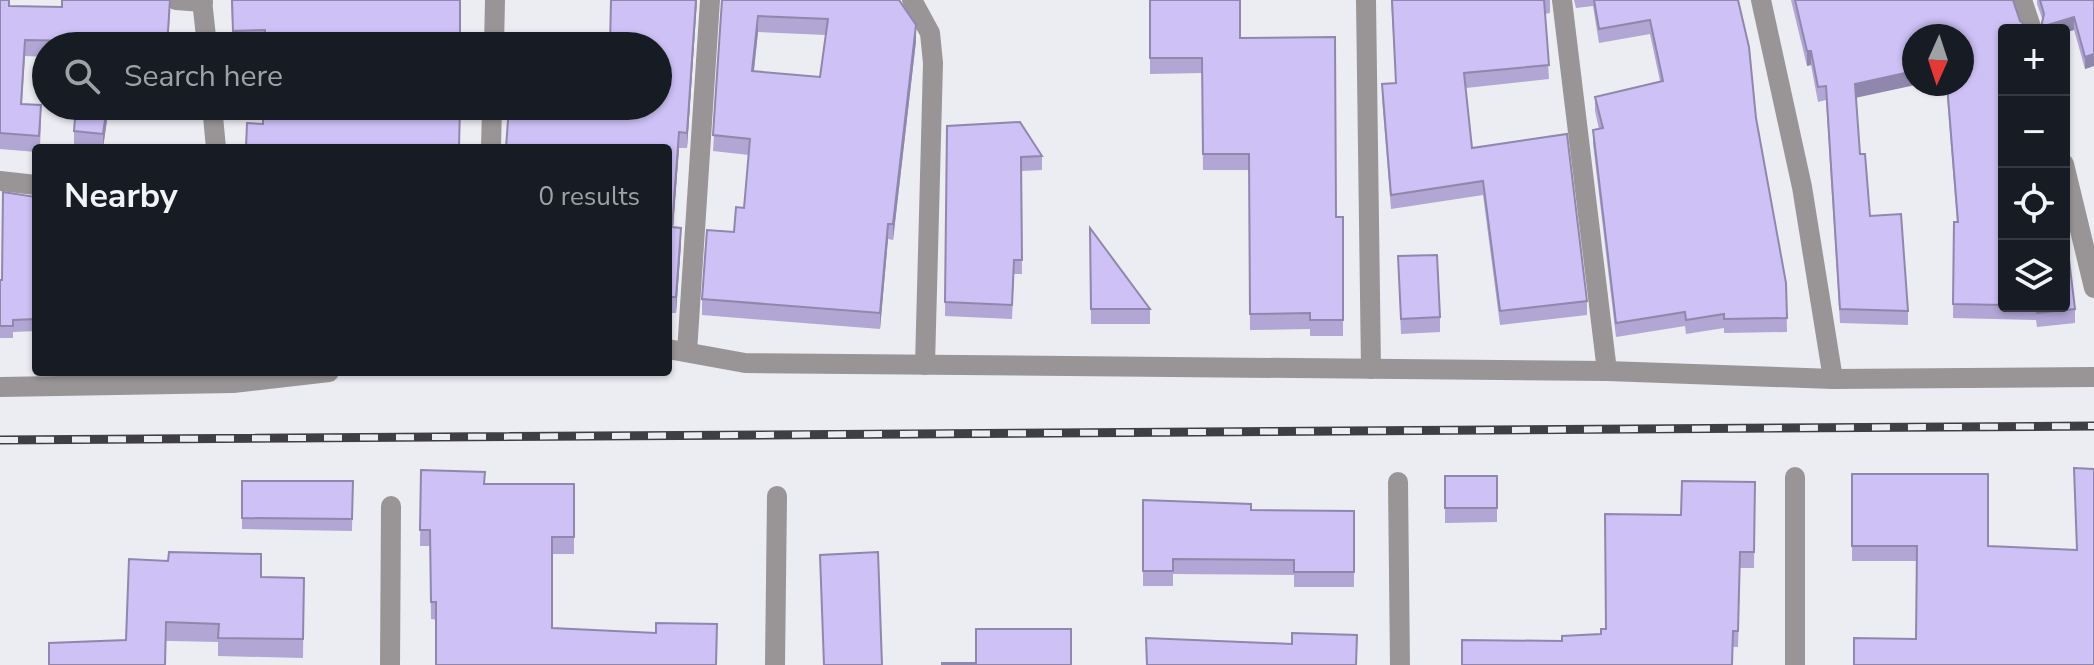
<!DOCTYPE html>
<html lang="en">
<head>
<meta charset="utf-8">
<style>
	body { margin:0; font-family:"Nunito Sans",sans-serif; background:#242831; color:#f1f3f6 }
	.controls { position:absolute; right:24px; top:24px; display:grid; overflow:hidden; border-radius:8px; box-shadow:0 2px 6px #0004 }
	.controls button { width:72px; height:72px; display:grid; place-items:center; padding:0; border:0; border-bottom:2px solid #363941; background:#171b24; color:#f1f3f6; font:40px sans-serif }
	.compass { position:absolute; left:1902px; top:24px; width:72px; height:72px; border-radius:50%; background:#171b24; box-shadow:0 2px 6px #0004; rotate:183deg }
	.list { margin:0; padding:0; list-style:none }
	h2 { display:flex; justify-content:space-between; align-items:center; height:104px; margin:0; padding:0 32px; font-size:34px }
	h2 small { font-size:26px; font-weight:400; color:#9ea1a6 }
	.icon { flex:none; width:44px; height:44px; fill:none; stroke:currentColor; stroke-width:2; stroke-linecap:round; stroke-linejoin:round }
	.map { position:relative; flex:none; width:2094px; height:665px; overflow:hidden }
	.search { position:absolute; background:#171b24; box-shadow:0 2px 6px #0004; left:32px; top:32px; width:640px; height:88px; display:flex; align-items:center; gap:20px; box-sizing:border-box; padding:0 28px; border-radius:44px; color:#9ea1a6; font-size:30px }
	.panel { position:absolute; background:#171b24; box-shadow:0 2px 6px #0004; left:32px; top:144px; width:640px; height:232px; border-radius:8px }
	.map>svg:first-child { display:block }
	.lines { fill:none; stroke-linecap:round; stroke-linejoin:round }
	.minor { stroke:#999596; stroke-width:20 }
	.rail-casing { stroke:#3f3f43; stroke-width:9 }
	.rail { stroke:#ececf3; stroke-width:6; stroke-dasharray:18; stroke-linecap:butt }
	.wall { fill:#b1a6d4; fill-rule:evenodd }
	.shaded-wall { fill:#9087ac }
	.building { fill:#cec1f6; stroke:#9087ac; stroke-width:2; fill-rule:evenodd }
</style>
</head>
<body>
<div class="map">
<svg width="2094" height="665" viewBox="0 0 2094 665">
	<rect width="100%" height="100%" fill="#ececf3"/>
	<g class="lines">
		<g class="minor">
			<path d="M176,0L203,2"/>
			<path d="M202,0L207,46"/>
			<path d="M912,0L930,33L933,63L925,365"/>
			<path d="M1366,0L1371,369"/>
			<path d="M1562,0L1607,371"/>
			<path d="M1761,0L1802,187L1833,379"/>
			<path d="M2022,0L2032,30"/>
			<path d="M494,46L495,0"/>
			<path d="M212,106L216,148"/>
			<path d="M491,148L492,106"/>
			<path d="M2064,164L2094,288"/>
			<path d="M0,181L36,185"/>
			<path d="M668,349L745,363L1607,371L1833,379L2094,377"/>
			<path d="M687,352L710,0"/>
			<path d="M0,387L233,383L329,372"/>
			<path d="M1795,477V665"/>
			<path d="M1398,482L1400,665"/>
			<path d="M390,665L391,506"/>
			<path d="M775,665L777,496"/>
		</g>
		<g class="rail-casing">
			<path id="rail" d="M0,440L2094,426"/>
		</g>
		<use href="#rail" class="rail"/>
	</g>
	<g class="wall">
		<path d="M0,0L9,6L170,13L168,46H46V57L25,56L22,104L41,122L40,148H36V152L0,149Z"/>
		<path d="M231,0H460L265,45L250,46H233Z"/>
		<path d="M697,0L687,148H679L673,227L681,244L676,313H668V148Z"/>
		<path d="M722,0H899L916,41L893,240L888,239L880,329L702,315V299L744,208L749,155L713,151ZM758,32L826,35L820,77L754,71Z"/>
		<path d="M1150,0L1240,38L1336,217H1343V336H1310V329L1250,330L1249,170H1203L1202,73L1150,74Z"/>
		<path d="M1391,0H1550V13L1545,14L1549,79L1466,88L1472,148L1587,301V315L1500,325L1483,195L1391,209L1382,98V84L1396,83Z"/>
		<path d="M1574,0H1738L1756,118L1786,283L1787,332L1724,333V328L1686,334L1685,326L1616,337L1593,144V130L1599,129L1595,111V97L1660,81L1650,34L1599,43L1593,6L1576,8Z"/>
		<path d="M1791,0H2013L2020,21L2029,30H2004V306H2064L2075,309V323L2037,327L2036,320L1953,318L1954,222H1957L1946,84H1962V36L1856,98L1860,154L1870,216L1908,311V325L1840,323L1826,100L1818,102L1811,65L1807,66Z"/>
		<path d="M2037,0H2094V66L2085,69L2074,30L2064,33V30H2041L2043,21L2037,4Z"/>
		<path d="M109,106L103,148H74V131Z"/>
		<path d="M947,126L1042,156V170L1021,171L1022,274H1014L1012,319L945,316Z"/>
		<path d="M36,197V331L13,332V338H0V280H2Z"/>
		<path d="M1090,228L1150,309V324H1091Z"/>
		<path d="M1398,256L1440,317V332L1401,334Z"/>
		<path d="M421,470L485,484H574V554H552V628L717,665L431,619L430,546H420Z"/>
		<path d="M1852,474L1988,546L2076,550L2094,665L1916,639L1917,561H1852Z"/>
		<path d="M1445,476H1497V522L1445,523Z"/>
		<path d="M242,481H353L352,531L242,529Z"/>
		<path d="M1755,482L1754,568H1740L1738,647L1562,641L1601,634L1606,629L1681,515Z"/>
		<path d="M1143,500L1251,510L1354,511V587H1294V575L1173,574V586H1143Z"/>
		<path d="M261,577L304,578L303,658L218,656V642L126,640Z"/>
	</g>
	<g class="shaded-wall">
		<path d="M696,0H697L687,148V133Z"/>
		<path d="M758,16V32L752,87V71Z"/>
		<path d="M2074,17V30L2064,33V30H2041V27Z"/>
		<path d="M916,25V41L893,240V224Z"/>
		<path d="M1807,51H1811V65L1807,66Z"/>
		<path d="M2094,54V66L2085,69V57Z"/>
		<path d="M1914,71V84H1920L1855,98V84Z"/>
		<path d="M107,106H109L103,148V134Z"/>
		<path d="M679,132V148L672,243V227Z"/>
		<path d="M888,224V239L880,329V313Z"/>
		<path d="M681,228V244L676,313V297Z"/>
	</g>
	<g class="building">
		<path d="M0,0H9V6L62,7V0H170L167,46H81V41L25,40L21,104L41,105L39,136L0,133Z"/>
		<path d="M232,0H460V46H265V30L233,31Z"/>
		<path d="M611,0H696L687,133L679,132L672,227L681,228L676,297H668V148H506L509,106H658V46H610Z"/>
		<path d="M722,0H899L916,25L893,224H888L880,313L702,299L707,230L734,232L736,207L744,208L750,139L713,135ZM758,16L828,19L820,77L752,71Z"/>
		<path d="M1150,0H1240V38L1335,37L1336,217H1343V320H1310V313L1250,314L1249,154H1203L1202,58H1150Z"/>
		<path d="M1392,0H1544L1549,65L1464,73L1472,148L1567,134L1587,301L1500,311L1483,181L1391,195L1382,84L1396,83Z"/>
		<path d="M1594,0H1738L1749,47L1756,118L1786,283L1787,318L1724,319V314L1686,320L1685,312L1616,323L1593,130L1603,128L1595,97L1663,81L1650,20L1599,29Z"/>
		<path d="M1795,0H2013L2020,21L2029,28L2024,30H2004V305L1953,304L1954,222H1958L1947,84H1962V36H1914V71L1855,84L1860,154H1865L1870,216L1901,214L1908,311L1840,309L1826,86L1818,87L1811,51H1807Z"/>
		<path d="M2040,0H2094V54L2085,57L2074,17L2041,27L2044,14Z"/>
		<path d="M538,43L581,46H538Z"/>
		<path d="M76,106H107L103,134L74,131Z"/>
		<path d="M263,106H460L459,148H246L247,123L263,124Z"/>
		<path d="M1020,122L1042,156L1021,157L1022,260H1014L1012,305L945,302L947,126Z"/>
		<path d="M3,192L36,197V319L13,320V326H0V280H2Z"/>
		<path d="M2064,218L2075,309L2037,313L2036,306H2064Z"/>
		<path d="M1090,228L1150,309H1091Z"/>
		<path d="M1437,255L1440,317L1401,319L1398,256Z"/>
		<path d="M2074,468L2094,469V665H1854V638L1916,639L1917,546H1852V474H1988V546L2077,550Z"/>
		<path d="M421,470L485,472L484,484H574V537H552V628L656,633V623L717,624L716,665H436V602H431L430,530H420Z"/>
		<rect x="1445" y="476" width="52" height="32"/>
		<path d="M242,481H353L352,519L242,518Z"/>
		<path d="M1682,481L1755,482L1754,552H1740L1738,631H1733L1732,665H1462V640L1562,641V636L1601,634V629H1606L1605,514L1681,515Z"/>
		<path d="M1143,500L1251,504V510L1354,511V572H1294V560L1173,559V571H1143Z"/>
		<path d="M169,552L261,554V577L304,578L303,639L218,638L219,624L166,622L165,665H49V643L126,640L129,559L168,561Z"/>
		<path d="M878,552L882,665H824L820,555Z"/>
		<path d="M976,629H1071V665H942V663H976Z"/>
		<path d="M1292,633L1357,635L1356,665H1147L1146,638L1292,644Z"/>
	</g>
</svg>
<div class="controls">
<button>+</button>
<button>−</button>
<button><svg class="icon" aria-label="locate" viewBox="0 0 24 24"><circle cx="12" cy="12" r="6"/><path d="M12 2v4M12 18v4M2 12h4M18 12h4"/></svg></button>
<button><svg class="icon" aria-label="layers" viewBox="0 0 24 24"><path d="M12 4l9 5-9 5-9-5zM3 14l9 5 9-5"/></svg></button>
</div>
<svg class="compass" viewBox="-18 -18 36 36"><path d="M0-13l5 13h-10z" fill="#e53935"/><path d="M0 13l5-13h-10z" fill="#9ea1a6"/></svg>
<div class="search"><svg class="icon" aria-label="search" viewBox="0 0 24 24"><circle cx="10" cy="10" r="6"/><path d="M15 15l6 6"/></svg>Search here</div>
<section class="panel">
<h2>Nearby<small>0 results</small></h2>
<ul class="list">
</ul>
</section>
</div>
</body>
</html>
